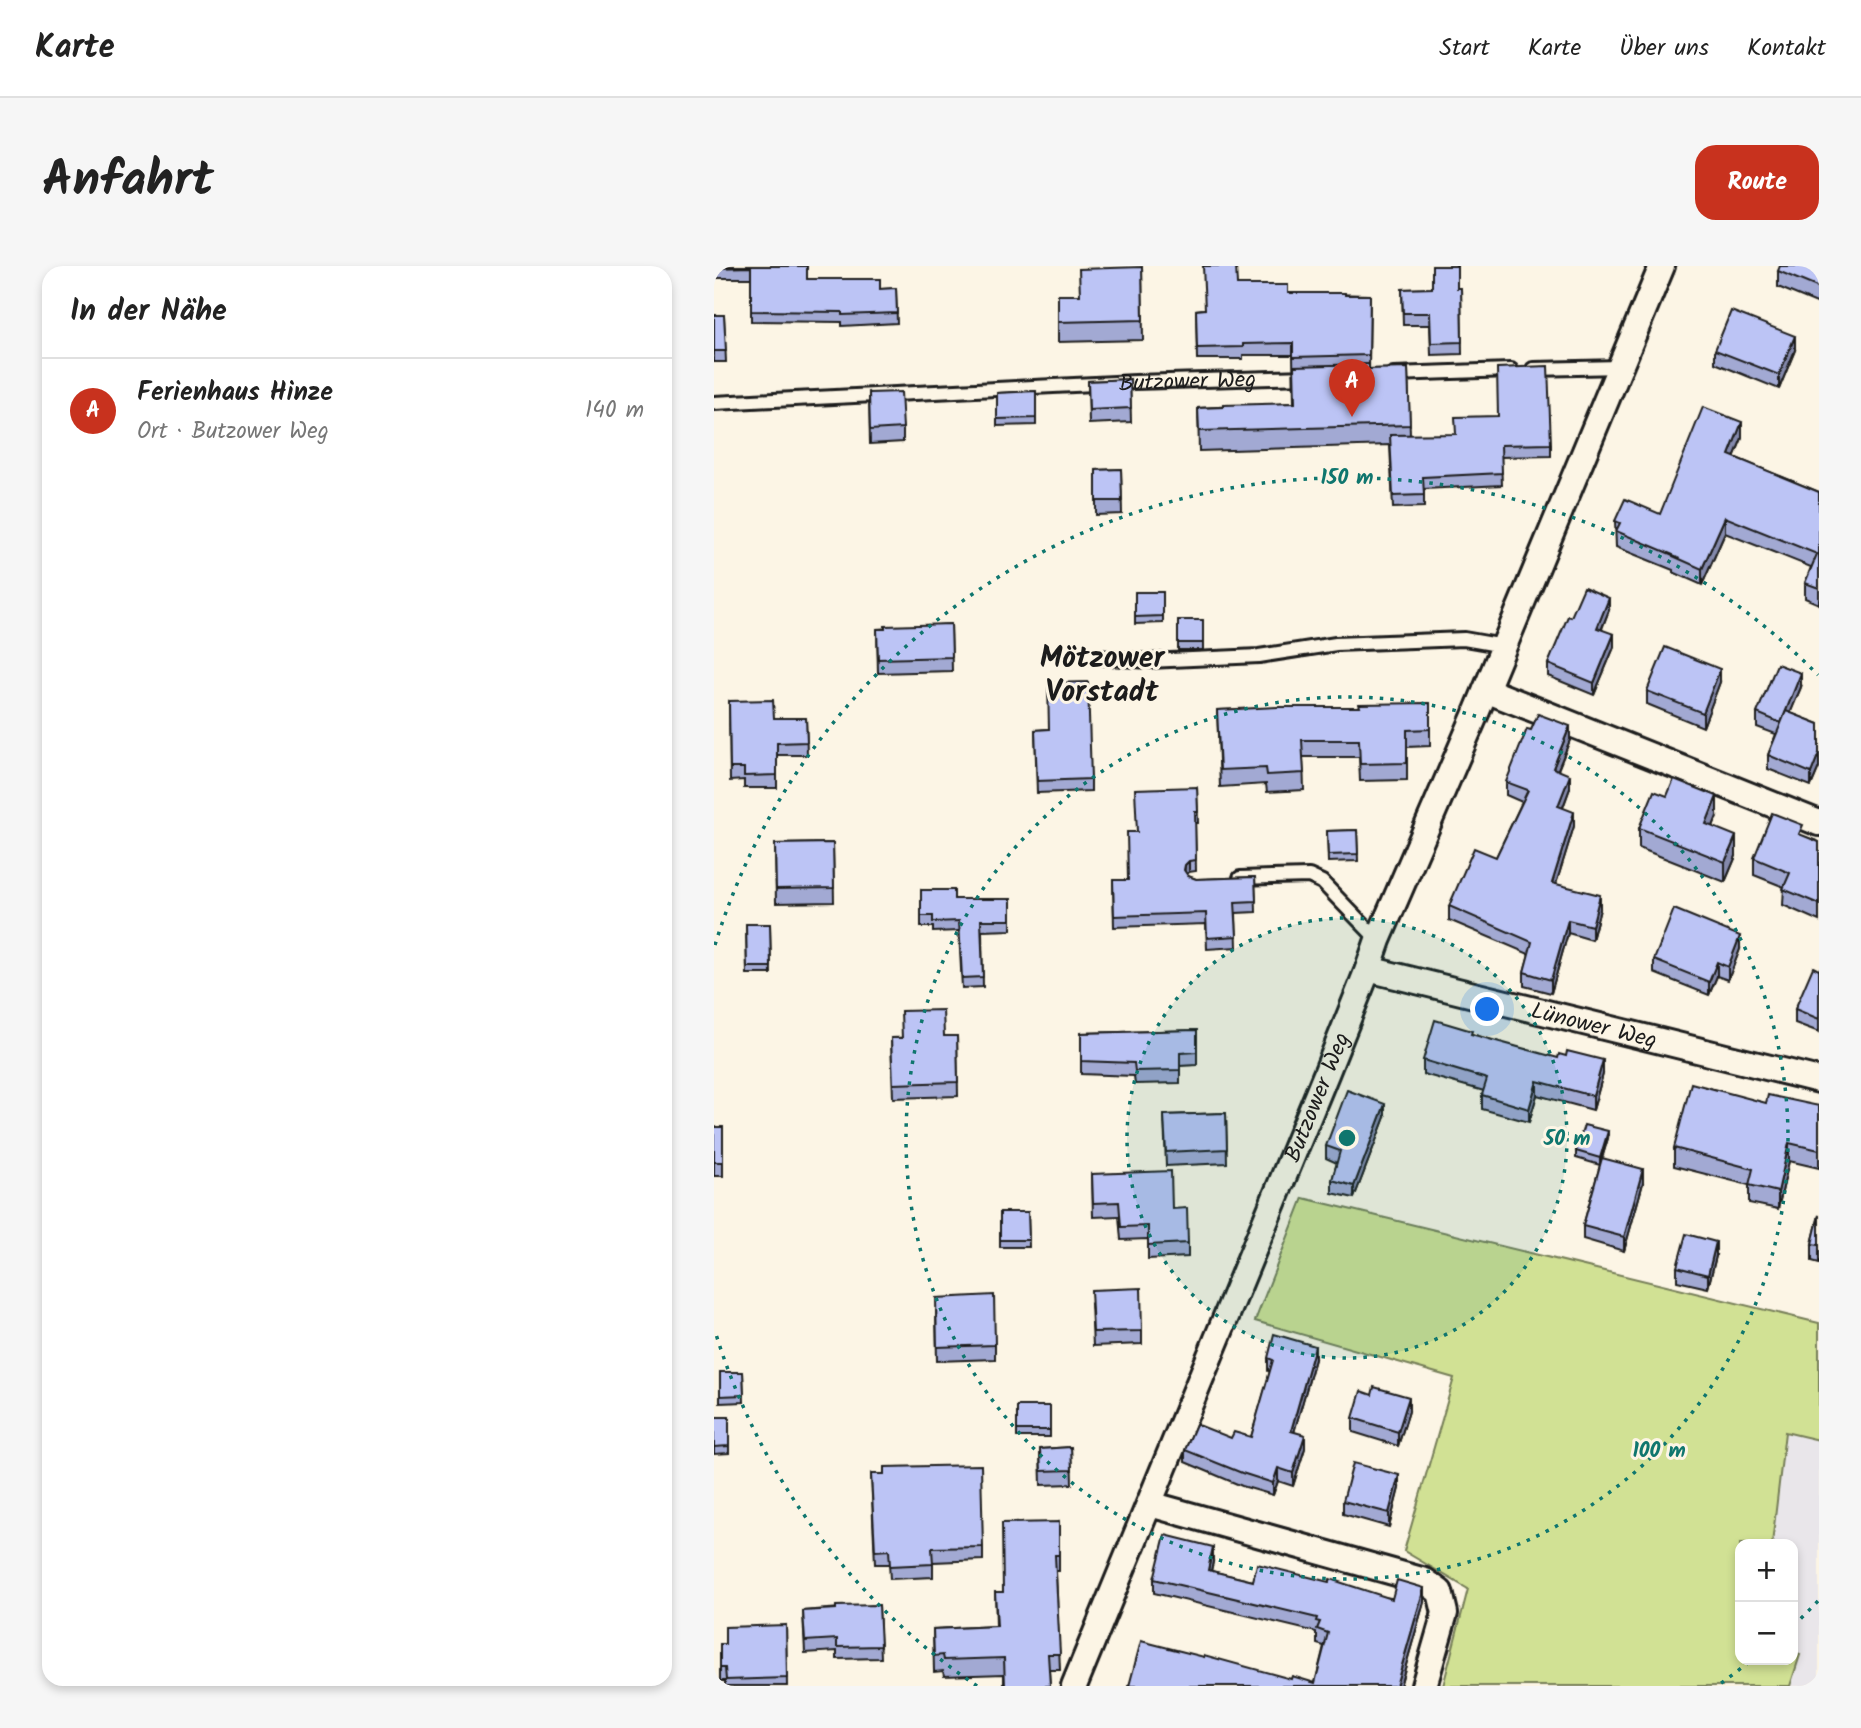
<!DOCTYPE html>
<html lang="de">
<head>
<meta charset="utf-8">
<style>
	body { margin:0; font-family:Kalam,sans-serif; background:#f6f6f6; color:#222 }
	.controls { position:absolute; right:21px; bottom:21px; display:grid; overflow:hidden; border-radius:14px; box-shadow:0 4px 10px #0003 }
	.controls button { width:63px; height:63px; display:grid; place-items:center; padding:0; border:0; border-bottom:2px solid #e0e0e0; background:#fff; color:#222; font:35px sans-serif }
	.you { position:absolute; left:774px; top:744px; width:24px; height:24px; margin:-18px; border:5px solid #fff; border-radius:50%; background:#1a73e8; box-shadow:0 0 0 10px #1a73e833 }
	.badge { display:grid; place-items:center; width:46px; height:46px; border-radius:50%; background:#c8321e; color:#fff; font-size:23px; font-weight:700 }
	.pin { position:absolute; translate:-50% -58px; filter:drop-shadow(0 2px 4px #0008) }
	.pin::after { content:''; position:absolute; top:37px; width:24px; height:21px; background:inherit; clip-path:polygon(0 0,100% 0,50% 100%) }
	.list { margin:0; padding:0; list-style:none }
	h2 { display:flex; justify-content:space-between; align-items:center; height:91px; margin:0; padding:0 28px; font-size:30px }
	h2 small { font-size:23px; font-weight:400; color:#767676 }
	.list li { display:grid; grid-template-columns:46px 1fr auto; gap:21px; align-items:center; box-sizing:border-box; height:105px; padding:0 28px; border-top:2px solid #e0e0e0 }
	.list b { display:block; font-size:26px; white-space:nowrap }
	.list p { margin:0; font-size:23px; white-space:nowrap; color:#767676 }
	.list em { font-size:23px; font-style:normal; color:#767676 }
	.map { position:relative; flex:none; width:1105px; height:1420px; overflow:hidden; border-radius:21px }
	header { display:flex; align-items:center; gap:42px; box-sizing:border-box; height:98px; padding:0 35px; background:#fff; border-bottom:2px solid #e0e0e0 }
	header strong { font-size:33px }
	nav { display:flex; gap:38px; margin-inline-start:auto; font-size:24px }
	.intro { display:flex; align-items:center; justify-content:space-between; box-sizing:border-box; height:168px; padding:0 42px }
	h1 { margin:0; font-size:49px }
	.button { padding:18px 32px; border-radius:21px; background:#c8321e; color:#fff; font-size:24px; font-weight:700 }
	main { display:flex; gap:42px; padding:0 42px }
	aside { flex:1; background:#fff; border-radius:21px; box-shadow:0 4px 10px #0003 }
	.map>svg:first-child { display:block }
	.built { fill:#e9e6ea }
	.green { fill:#d1e194; stroke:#767e58; stroke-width:2 }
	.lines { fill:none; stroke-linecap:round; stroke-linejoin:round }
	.service-casing { stroke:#1c1c1c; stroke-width:18 }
	.minor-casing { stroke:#1c1c1c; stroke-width:30 }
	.service { stroke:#fcf5e5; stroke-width:12 }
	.minor { stroke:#fcf5e5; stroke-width:24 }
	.wall { fill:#a2a9d3; stroke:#1c1c1c; stroke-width:2 }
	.shaded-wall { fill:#8489ac; stroke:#1c1c1c; stroke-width:2 }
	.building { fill:#bcc4f5; stroke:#1c1c1c; stroke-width:2 }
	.ring { fill:none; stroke:#0f766e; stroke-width:3.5; stroke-dasharray:3.5 7 }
	.labels { text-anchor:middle; stroke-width:6; stroke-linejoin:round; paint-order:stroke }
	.street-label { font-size:23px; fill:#1c1c1c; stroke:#fcf5e5 }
	.district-label { font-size:30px; font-weight:bold; fill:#1c1c1c; stroke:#fcf5e5 }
	.centre { fill:#0f766e; stroke:#fcf5e5; stroke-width:3.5 }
	.ring-label { font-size:21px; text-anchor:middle; font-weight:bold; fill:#0f766e; stroke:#fcf5e5; stroke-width:6; stroke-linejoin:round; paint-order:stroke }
</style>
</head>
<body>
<header>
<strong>Karte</strong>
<nav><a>Start</a><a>Karte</a><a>Über uns</a><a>Kontakt</a></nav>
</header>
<div class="intro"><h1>Anfahrt</h1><a class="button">Route</a></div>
<main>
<aside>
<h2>In der Nähe<small></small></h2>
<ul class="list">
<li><span class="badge">A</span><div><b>Ferienhaus Hinze</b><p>Ort · Butzower Weg</p></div><em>140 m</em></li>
</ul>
</aside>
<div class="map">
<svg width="1105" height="1420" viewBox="0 0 1105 1420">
	<rect width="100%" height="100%" fill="#fcf5e5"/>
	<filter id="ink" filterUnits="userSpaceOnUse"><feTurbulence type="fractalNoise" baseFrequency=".0143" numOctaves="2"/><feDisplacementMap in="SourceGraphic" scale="14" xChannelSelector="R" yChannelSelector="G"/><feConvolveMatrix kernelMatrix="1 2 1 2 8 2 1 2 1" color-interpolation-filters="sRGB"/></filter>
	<g filter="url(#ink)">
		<path class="built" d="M1071,1166L1105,1174V1420H1076L1086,1390L1079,1387V1278H1058Z"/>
		<path class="green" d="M589,932L1105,1057V1174L1071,1166L1058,1278H1026V1394H1079V1387L1086,1389L1076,1420H729L754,1323L690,1285L740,1112L541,1055Z"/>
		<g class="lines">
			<g class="service-casing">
				<g id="service">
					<path d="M819,103L907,101"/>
					<path d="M679,108L797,104"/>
					<path id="s1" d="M0,137L421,116L594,111"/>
					<path d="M370,390L434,395L545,390L622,378L750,373L790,380"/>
					<path d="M526,612L595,610L608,616L664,674"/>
				</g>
			</g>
			<g class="minor-casing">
				<g id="minor">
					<path d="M772,424L1105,557"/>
					<path id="s2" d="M654,703L1105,814"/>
					<path d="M436,1238L711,1315L726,1326L731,1347L710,1420"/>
					<path id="s3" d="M360,1420L612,808L654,703L664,674L763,445L948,0"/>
				</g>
			</g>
			<use href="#service" class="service"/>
			<use href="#minor" class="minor"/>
		</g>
		<g class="wall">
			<path d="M0,0H93V13L166,23L182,22L183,57L128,60V56L37,55V12H0Z"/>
			<path d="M1105,0V38L1064,21V5Z"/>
			<path d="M428,1L429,74L344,76V29H365Z"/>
			<path d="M523,19L574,27L656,29L655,103L694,102L696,169L837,178V190L787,191L788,219L710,223V241L679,242L676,179L485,185L484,142L580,137L579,89H529V93H483L482,44L490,43Z"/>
			<path d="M747,22L748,88L717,89L716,59H689L688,23Z"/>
			<path d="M0,49H10L12,96H0Z"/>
			<path d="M1001,84H1081L1065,123L1001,97Z"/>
			<path d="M416,113L417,156L375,158L374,115Z"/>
			<path d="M322,125V159L283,160V127Z"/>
			<path d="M155,127L189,162V176L156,178Z"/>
			<path d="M1028,172L1020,191L1105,226V338L1091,332V317L1097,301L1011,267L988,319L959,306V304L902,281L901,255L946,248Z"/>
			<path d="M407,203L408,248L382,249V204Z"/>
			<path d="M421,326H449V357L421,358Z"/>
			<path d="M895,344L888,363L900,381L880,429L834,410V398L857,351Z"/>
			<rect x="464" y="354" width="25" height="30"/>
			<path d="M237,358L238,405L164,407L163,363Z"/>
			<path d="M1006,416L989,461L933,438V425Z"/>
			<path d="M1087,421L1076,447L1105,458V501L1097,520L1054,503V489L1062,468L1043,461V447Z"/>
			<path d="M15,435L60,452H92L93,489H63V522H30V514L16,515Z"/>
			<path d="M716,437V480L693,481V514L646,515L645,491H589L590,524L553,526L552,518L506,521L503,444L646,441Z"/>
			<path d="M335,463L377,513V525L323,527L321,464Z"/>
			<path d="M856,474L844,504L856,522L849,542L860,560L842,618L886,643L878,674L854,667L837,727L810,720V706L815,688L735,654V640L782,591L808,536L792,529V516Z"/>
			<path d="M483,521L484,557H481L482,605L475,606L473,608L474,610L482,613L541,611L542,646L522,647L523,681L493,683L492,658L400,661L399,614H414L422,566Z"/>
			<path d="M1003,550L999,561L1022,590L1011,616L925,582V562Z"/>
			<path d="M643,564L644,595L614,596L613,565Z"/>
			<path d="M1089,570L1105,576V655L1069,639L1070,621L1040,609V592Z"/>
			<path d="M119,577L120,636L62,637L61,578Z"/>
			<path d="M207,624L240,633H297V664L268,665L269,721L248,722L245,665L219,666V661H207Z"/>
			<path d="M32,658H56L57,708H33Z"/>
			<path d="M1026,683L1014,714L1003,710L995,729L940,707V694Z"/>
			<path d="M1105,704V766L1081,757V743Z"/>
			<path d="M483,764V799L466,800V817L421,818L420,810L367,808V767Z"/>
			<path d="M758,768L889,808L879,844L823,829L815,856L768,843V829L770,825L709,808V794Z"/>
			<path d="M243,770L244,830L179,832L177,772Z"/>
			<path d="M1052,837L1105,840V902L1075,895L1064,943L1035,937V919L960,900V882Z"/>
			<path d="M512,847L513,897L452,900L450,849Z"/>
			<path d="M671,851L640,932L618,927V914L623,897L612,892V880Z"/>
			<rect x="0" y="861" width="9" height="49"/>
			<path d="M894,872L888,892L929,917L910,985L869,973V960L886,899L862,892V885Z"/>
			<path d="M378,908L458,943L474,977V991L434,993V973L407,974L405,950L379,951Z"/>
			<path d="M286,946H314L315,981H286Z"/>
			<path d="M1105,949V997L1098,995V978Z"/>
			<path d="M1002,990L994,1022L963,1015V1001Z"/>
			<path d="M377,1038L428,1065V1078L379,1080Z"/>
			<path d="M222,1045L281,1079V1093L223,1095Z"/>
			<path d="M554,1092L601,1093L580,1166L591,1182L579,1220L564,1215L559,1229L528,1220L471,1196V1184L517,1172L537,1171L556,1106L554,1105Z"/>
			<path d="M6,1106H29L30,1136L6,1137Z"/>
			<path d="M658,1129L695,1145L684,1180L639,1166V1152Z"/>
			<rect x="303" y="1140" width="33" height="31"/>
			<path d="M0,1151L15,1180V1187L0,1188Z"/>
			<path d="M357,1181L358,1218L327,1219L326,1183Z"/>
			<path d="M157,1208L269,1281V1294L219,1296V1311L176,1313L175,1298H161Z"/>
			<path d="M685,1222L675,1261L629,1248V1235Z"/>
			<path d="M345,1256V1305H342L346,1404H335L336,1420H290V1408L230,1410L229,1405L220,1406L219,1363L282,1360L281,1326H289Z"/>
			<path d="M499,1296L497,1305L539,1315L710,1336L686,1420H415L577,1413L601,1417L610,1380L603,1378V1369H602V1366L440,1327V1313Z"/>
			<path d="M165,1339L167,1392L123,1393V1385L91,1387L89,1345Z"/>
			<path d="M72,1359L73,1420H11V1415H6V1378H11Z"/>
		</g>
		<g class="shaded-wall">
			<path d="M1081,70V84L1065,123V109Z"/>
			<path d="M1028,156V172L1015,204V189Z"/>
			<path d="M1011,251V267L988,319V303Z"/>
			<path d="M895,332V344L883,374V362Z"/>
			<path d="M900,368V381L880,429V417Z"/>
			<path d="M1006,403V416L989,461V447Z"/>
			<path d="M1087,407V421L1067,470V457Z"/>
			<path d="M856,460V474L839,515V502Z"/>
			<path d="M1105,487V501L1097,520V507Z"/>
			<path d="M856,509V522L844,554V540Z"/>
			<path d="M1003,530V550L992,578V558Z"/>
			<path d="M860,546V560L838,631V617Z"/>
			<path d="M1022,570V590L1011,616V596Z"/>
			<path d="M475,595V606L471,611L470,615L471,599Z"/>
			<path d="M886,629V643L878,674V660Z"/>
			<path d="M854,654V667L837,727V714Z"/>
			<path d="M1026,670V683L1014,714V701Z"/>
			<path d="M1003,696V710L995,729V716Z"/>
			<path d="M889,794V808L879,844V830Z"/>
			<path d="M823,815V829L815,856V843Z"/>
			<path d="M671,838V851L640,932V920Z"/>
			<path d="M894,865V872L886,899V892Z"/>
			<path d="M1075,877V895L1064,943V926Z"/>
			<path d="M929,903V917L910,985V971Z"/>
			<path d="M1002,976V990L994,1022V1009Z"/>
			<path d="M601,1080V1093L577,1177V1165Z"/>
			<path d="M695,1131V1145L684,1180V1166Z"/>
			<path d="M591,1169V1182L579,1220V1207Z"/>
			<path d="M564,1202V1215L559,1229V1217Z"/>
			<path d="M685,1209V1222L675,1261V1247Z"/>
			<path d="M499,1281V1296L494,1318V1304Z"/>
			<path d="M710,1322V1336L686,1420H682Z"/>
		</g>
		<g class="building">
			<path d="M0,0H93V13H166V23L182,22L183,47L128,49V46L37,45V1L0,2Z"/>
			<path d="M489,0H522L523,19H574V27H631V29H656L655,89L579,91V77L529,78V81L483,82L482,44L491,43Z"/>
			<path d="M718,0H743V22H747L748,76L717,77L716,47H689L688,23L718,22Z"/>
			<path d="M1066,0H1105V22L1064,5Z"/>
			<path d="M428,1L429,54L344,56V29H366L365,3Z"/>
			<path d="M1017,45L1081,70L1065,109L1001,84Z"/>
			<path d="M0,49H10L12,85H0Z"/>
			<path d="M655,98V103L694,102L696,159L485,165L484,142L509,141V139L581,137L580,100Z"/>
			<path d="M834,100L837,178L787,179L788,207L709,211L710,229L679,230L676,169L742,168L741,151L784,150L783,102Z"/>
			<path d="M416,113L417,142L375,144L374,115Z"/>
			<path d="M322,125V152L283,153V127Z"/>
			<path d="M187,126L189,162L156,164L155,127Z"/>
			<path d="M989,141L1028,156L1015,189L1105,226V322L1091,317L1103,288L1011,251L988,303L959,290V289L902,265L906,257L901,255L911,233L946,248Z"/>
			<path d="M407,203L408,235H382V204Z"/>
			<path d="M870,321L895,332L883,362L900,368L880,417L834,398L854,350L857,351Z"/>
			<path d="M421,326H449V350L421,351Z"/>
			<rect x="464" y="354" width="25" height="23"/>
			<path d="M237,358L238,391L164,393L163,363H171V360Z"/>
			<path d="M951,381L1006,403L989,447L933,425Z"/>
			<path d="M1063,398L1087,407L1067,457L1043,447Z"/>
			<path d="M374,416L377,513L323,515L321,464L335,463L334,417Z"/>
			<path d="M59,434L60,452H92L93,476L63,477V509L30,510V502H16L15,435Z"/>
			<path d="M716,437V463L693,464V497L646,498L645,474H588L590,507L553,509L552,502L506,504L503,444L564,441H646L645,438Z"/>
			<path d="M1072,445L1105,458V487L1097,507L1054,489Z"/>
			<path d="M824,448L856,460L839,502L856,509L844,540L860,546L838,617L886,629L878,660L854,654L837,714L810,706L818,676L735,640L760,582L782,591L814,524L792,516L813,463L817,464Z"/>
			<path d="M960,513L1003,530L992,558L1022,570L1011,596L925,562L940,525L953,530Z"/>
			<path d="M483,521L484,546H481L482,594L475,595L471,599L470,604L474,610L482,613L541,611L542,635L521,636L523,670L493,672L492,647L400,650L399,614H414L413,566H423L421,523Z"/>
			<path d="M1058,547L1089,559L1085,568L1105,576V638L1069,623L1076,607L1040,592Z"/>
			<path d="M643,564L644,588L614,589L613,565Z"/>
			<path d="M119,577L120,622L62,623L61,578Z"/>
			<path d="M207,624H240V633H297V654H267L269,711L248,712L245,655L219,656V650H207Z"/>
			<path d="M960,643L1026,670L1014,701L1003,696L995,716L940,694Z"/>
			<path d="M32,658H56L57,701H33Z"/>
			<path d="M1099,701L1105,704V753L1081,743Z"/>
			<path d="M229,744L230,770H243L244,816L179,818L177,772H188L187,745Z"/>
			<path d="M721,754L758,765L757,768L844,792L845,788L852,790L853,785L889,794L879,830L823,815L815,843L768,829L773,813L709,794Z"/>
			<path d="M483,764V786L466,787V804L421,805L420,797L367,795V767Z"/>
			<path d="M977,817L1052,837L1054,829L1105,840V884L1075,877L1064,926L1035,919L1039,903L960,882Z"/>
			<path d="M633,824L671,838L640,920L618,914L626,885L612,880Z"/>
			<path d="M512,847L513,883L452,886L450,849Z"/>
			<path d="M870,859L894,865L886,892L862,885Z"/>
			<rect x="0" y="861" width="9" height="35"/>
			<path d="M888,892L929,903L910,971L869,960Z"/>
			<path d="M457,905L458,943L473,942L474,977L434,979V960L407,961L405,936L379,937L378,908Z"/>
			<path d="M286,946H314L315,974H286Z"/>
			<path d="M1105,949V979L1098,978Z"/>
			<path d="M972,968L1002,976L994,1009L963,1001Z"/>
			<path d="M427,1022L428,1065L379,1066L377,1024Z"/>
			<path d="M280,1029L281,1079L223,1081L222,1032Z"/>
			<path d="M560,1068L601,1080L577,1165L591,1169L579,1207L564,1202L559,1217L528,1207L471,1184L482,1158L517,1172L520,1166L537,1171L559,1094L554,1092Z"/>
			<path d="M6,1106H29L30,1129L6,1130Z"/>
			<path d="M660,1121L695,1131L684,1166L639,1152L647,1125L658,1129Z"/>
			<rect x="303" y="1140" width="33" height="24"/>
			<path d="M0,1151H15V1180L0,1181Z"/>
			<path d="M357,1181L358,1204L327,1205L326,1183Z"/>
			<path d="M639,1197L685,1209L675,1247L629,1235Z"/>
			<path d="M267,1199L269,1281L218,1282L219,1298L176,1300L175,1284L161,1285L157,1208H170V1201Z"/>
			<path d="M345,1256V1289H341L346,1388H334L336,1420H291L290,1392L230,1394L229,1389L220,1390L219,1363L283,1360L281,1326H289L288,1257Z"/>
			<path d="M451,1269L499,1281L494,1304L539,1315L543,1298L615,1316L616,1313L678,1333L683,1314L710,1322L682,1420H415L427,1375L490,1391V1389L577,1413L578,1410L601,1417L614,1367L603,1363L606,1356L602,1355L603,1352L440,1313Z"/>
			<path d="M165,1339L167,1380L123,1381V1373L91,1375L89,1345L122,1343V1340Z"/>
			<path d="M72,1359L73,1412L12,1414L11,1402H6V1378H11V1361Z"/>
		</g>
	</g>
	<circle cx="633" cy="872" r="220" fill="#0f766e" fill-opacity=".12"/>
	<g class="ring">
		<circle cx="633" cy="872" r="220"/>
		<circle cx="633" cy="872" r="441"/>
		<path d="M1104 1335A661 661 0 0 1 1080 1359M1035 1396A661 661 0 0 1 1003 1420M263 1420A661 661 0 0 1 1 1065M1 679A661 661 0 0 1 1104 409"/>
	</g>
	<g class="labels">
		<g class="street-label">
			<text dy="8" stroke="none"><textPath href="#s1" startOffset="474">Butzower Weg</textPath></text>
			<text dy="8" stroke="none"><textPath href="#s2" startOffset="233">Lünower Weg</textPath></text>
			<text dy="8" stroke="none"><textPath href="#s3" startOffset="637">Butzower Weg</textPath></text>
		</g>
		<g class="district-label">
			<text x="388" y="401">Mötzower<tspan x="388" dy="34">Vorstadt</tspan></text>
		</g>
	</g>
	<circle cx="633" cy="872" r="10" class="centre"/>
	<g class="ring-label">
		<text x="633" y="218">150 m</text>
		<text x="853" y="879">50 m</text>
		<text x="945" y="1191">100 m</text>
	</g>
</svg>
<div class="controls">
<button>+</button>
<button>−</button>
</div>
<div class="you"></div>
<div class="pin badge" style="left:638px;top:151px">A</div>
</div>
</main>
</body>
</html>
